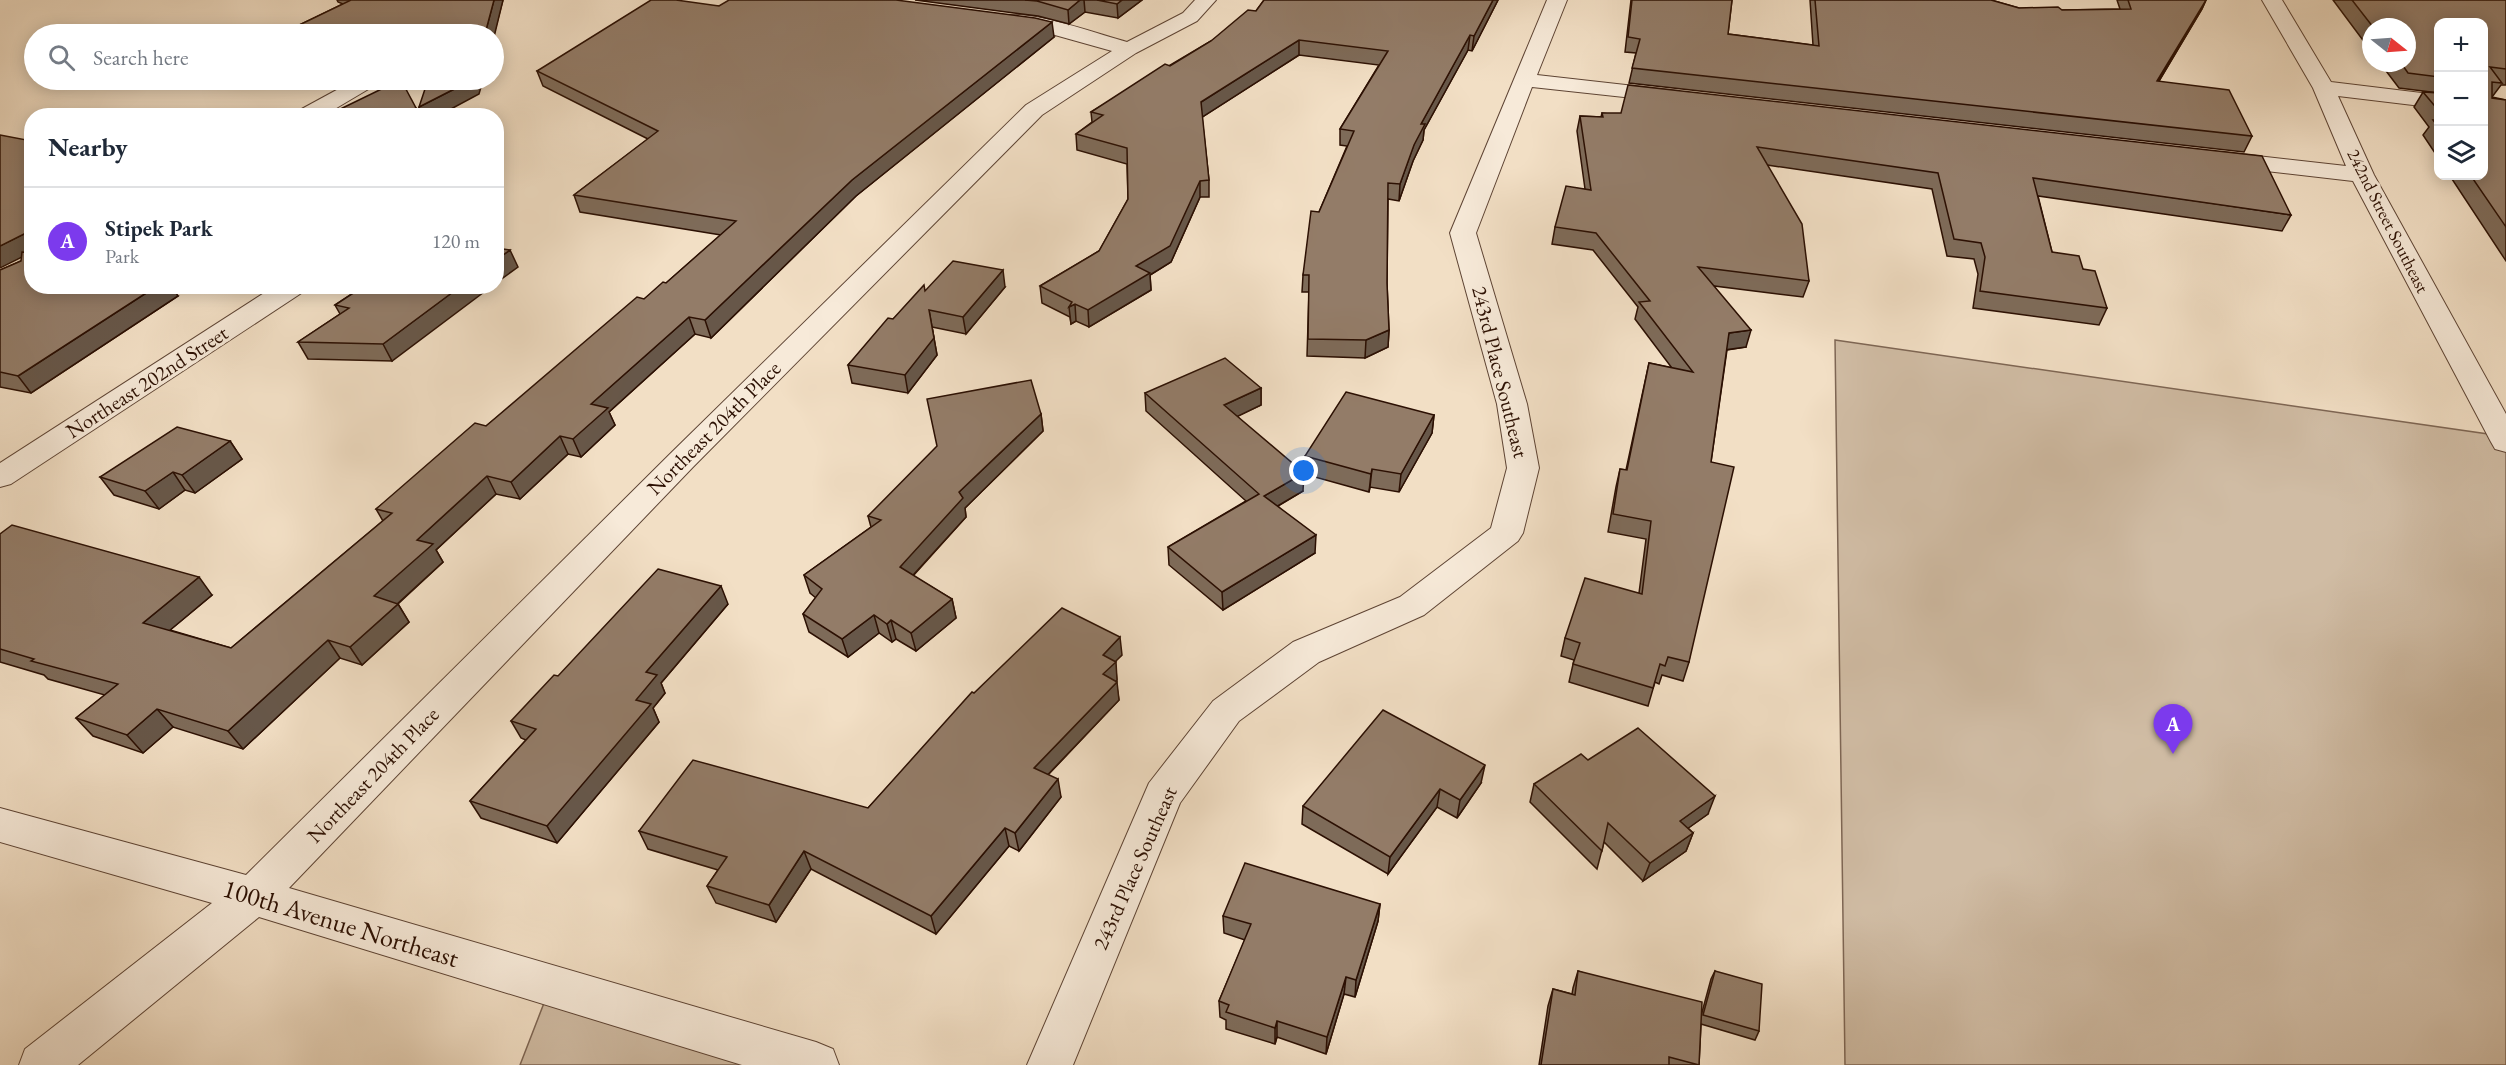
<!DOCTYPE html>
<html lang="en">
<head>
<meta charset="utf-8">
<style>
	body { margin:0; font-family:"EB Garamond",serif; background:#f2f2f3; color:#1f2937 }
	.controls { position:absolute; right:18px; top:18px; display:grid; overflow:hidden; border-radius:12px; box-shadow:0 3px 15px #0003 }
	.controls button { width:54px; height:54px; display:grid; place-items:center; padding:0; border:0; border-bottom:2px solid #e0e1e3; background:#fff; color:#1f2937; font:30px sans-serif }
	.compass { position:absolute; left:2362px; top:18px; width:54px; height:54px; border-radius:50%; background:#fff; box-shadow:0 3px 15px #0003; rotate:107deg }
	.you { position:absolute; left:1304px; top:471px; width:21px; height:21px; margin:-15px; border:4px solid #fff; border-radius:50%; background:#1a73e8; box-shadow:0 0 0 9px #1a73e833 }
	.badge { display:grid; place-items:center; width:39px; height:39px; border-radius:50%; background:#7c3aed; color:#fff; font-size:20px; font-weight:700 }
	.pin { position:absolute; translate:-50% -50px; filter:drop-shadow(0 2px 3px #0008) }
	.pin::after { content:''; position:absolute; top:32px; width:21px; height:18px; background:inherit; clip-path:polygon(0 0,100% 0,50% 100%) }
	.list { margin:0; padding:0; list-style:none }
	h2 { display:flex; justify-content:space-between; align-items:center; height:78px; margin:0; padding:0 24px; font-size:26px }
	h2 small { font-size:20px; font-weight:400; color:#747a83 }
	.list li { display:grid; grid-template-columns:39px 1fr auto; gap:18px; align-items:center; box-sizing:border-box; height:108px; padding:0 24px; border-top:2px solid #e0e1e3 }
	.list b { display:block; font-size:22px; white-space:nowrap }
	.list p { margin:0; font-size:20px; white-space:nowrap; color:#747a83 }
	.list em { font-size:20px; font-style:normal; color:#747a83 }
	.icon { flex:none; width:33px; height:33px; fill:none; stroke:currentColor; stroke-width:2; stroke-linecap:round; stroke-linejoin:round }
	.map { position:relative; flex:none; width:2506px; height:1065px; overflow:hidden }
	.search { position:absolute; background:#fff; box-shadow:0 3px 15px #0003; left:24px; top:24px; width:480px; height:66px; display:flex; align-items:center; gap:15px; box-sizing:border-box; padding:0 21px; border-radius:33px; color:#747a83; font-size:22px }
	.panel { position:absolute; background:#fff; box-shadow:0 3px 15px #0003; left:24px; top:108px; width:480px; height:186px; border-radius:24px }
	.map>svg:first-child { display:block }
	.green { fill:#d0bca4; stroke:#7e6654; stroke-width:1.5 }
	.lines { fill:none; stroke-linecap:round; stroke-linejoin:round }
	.minor-casing { stroke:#5e4434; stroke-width:2 }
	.minor { fill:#f7ead9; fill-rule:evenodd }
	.wall { fill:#7e6b59; stroke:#2c1003; stroke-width:1.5 }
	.shaded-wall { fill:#675749; stroke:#2c1003; stroke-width:1.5 }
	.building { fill:#937c68; stroke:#2c1003; stroke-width:1.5 }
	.labels { text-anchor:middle; stroke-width:6; stroke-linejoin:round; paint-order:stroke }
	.far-street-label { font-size:18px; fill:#2c1003; stroke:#f7ead9 }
	.street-label { font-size:21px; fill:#2c1003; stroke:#f7ead9 }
	.near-street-label { font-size:26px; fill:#2c1003; stroke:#f7ead9 }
</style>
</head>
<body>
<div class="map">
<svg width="2506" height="1065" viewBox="0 0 2506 1065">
	<rect width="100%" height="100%" fill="#f2dfc5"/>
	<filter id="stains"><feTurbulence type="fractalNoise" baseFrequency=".00333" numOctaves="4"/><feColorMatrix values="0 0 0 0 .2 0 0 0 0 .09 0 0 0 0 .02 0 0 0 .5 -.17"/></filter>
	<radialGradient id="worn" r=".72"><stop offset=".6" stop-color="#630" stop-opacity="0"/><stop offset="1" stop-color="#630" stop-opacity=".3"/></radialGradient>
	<g class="green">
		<path d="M1835,340L2502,436L2506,444V1065H1845Z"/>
		<path d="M551,985L815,1065H520Z"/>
	</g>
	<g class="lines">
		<g class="minor-casing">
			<g id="minor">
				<path d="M1195,0H1216L1197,21L1136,53L1042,115L693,467L289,888L816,1042L833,1049L839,1065H742L259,917L78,1065H19L25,1049L212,903L0,842V808L246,875L671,453L1026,105L1112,51L1037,30L1002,24L999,20L1002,16C1030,9 1097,34 1127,42L1183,13Z"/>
				<path d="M1547,0H1567L1537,75L1670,90L1678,91L1681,96L1678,101L1670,102L1532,87L1476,233L1527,404L1539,468L1523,533L1518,541L1424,615L1319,662L1239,721L1180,803L1073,1065H1027L1149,783L1213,701L1293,642L1400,597L1491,528L1507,468L1497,404L1450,233Z"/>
				<path d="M2262,0H2282L2331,82L2438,95V108L2338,96L2374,175L2506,414V452L2495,449L2491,442L2353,181L2222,166L2214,164L2210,159L2214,154L2222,152L2346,166L2313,88Z"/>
				<path d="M355,80H381L377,84L323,116H295L298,111Z"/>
				<path d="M275,286H307L303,292L11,484L0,487V463Z"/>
			</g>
		</g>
		<use href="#minor" class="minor"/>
	</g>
	<g class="wall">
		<path d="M337,0H503L494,34H301L297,26L343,4L338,2Z"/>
		<path d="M915,0H1142L1118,18L1085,12L1069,24L1038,16Z"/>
		<path d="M1264,0H1498L1472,51L1468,50L1424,130L1423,140L1413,161L1399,201L1388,199L1387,283L1389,330L1388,347L1365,358L1307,356L1309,292H1302L1303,275L1319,212L1347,146L1340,145V129L1379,65L1299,55L1202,117L1209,180V197H1200L1171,262L1150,275L1151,290L1089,327L1076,321L1071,324L1070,317L1042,303L1040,286L1099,251L1128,199L1127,164L1077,150L1076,134L1092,122L1091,112L1211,41L1256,11Z"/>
		<path d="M1631,0H1732L1728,34L1813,45L1810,0H1991L2019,8L2062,10L2120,9L2117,0H2206L2202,9L2159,81L2252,136L2244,152L1629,83L1636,53L1625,52Z"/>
		<path d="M2333,0H2506V85H2501L2492,97L2506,100V261L2450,176H2484L2439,22V93L2399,88L2380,63H2407V27H2371V51Z"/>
		<path d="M719,6L1054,37L856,196L711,338L695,334L609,412L615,425L581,457L568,454L520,499L496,494L436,550L443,562L398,604L409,622L362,665L340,658L243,749L173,727L143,753L93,736L76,718L105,695L48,679L44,675L0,662V534L212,595L170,630L231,648L383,521L376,509L486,426L644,299L666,283L721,235L580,212L574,195L648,139L543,86L537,71Z"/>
		<path d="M2423,92L2439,93V159L2423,135L2429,127L2414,107Z"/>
		<path d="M1602,113L2291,215L2282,231L2038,196L2052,252L2083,269L2107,308L2099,325L1973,308L1978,274L1974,259L1947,256L1932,189L1767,165L1809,281L1803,297L1714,286L1746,347L1727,350L1711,462L1689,662L1683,681L1662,675L1659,684L1655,682L1648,706L1569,682L1574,660L1561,656L1565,638L1639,593L1646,539L1608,532L1616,487L1620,469L1626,470L1649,363L1672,368L1635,319L1638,307L1593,250L1552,244L1555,227L1585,189L1577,131L1580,116L1601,117Z"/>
		<path d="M30,253L178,296L31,393L0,387V270L21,261Z"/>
		<path d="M364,286L392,361L308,359L298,342L340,314L335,305Z"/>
		<path d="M1005,287L966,334L932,327L937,355L908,393L852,383L848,365L893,319L925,291Z"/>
		<path d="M1261,388V405L1237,416L1303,491L1278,506L1315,553L1223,610L1169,565L1168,547L1246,501L1146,411L1145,393Z"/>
		<path d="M1041,414L1043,431L965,508L966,517L913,576L952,599L956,618L916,651L896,639L892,642L879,633L848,657L809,632L803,614L816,598L810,593L804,575L871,527L868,516Z"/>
		<path d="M1434,415L1432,433L1399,492L1370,487L1369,492L1304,474L1305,456Z"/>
		<path d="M230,441L242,459L195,493L185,490L159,509L114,495L100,477Z"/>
		<path d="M728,604L661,683L665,693L653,708L659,722L557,843L481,818L470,801L526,740L521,738L511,721Z"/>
		<path d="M1122,655L1115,661L1117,680L1116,681L1119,700L1048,775L1061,797L1019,851L1009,846L936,934L811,869L776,922L716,903L707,886L718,870L648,849L639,831L868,808L974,693Z"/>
		<path d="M1588,760L1708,814L1688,828L1693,833L1686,851L1643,881L1604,842L1597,869L1530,802L1534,784Z"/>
		<path d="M1481,783L1457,818L1437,807L1388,874L1302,824L1303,806Z"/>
		<path d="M1380,904L1378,921L1355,997L1344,994L1326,1054L1277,1037L1275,1044L1226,1029V1020L1220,1017L1219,1001L1245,940L1224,933L1223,916Z"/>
		<path d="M1578,971L1701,1016L1711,979L1715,971L1759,1031L1755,1040L1701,1024L1699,1065H1539L1548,1006L1553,989L1572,994L1573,988Z"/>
	</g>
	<g class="shaded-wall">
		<path d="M494,0H503L494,37V34H485Z"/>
		<path d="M1080,0H1084L1085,12L1069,24L1068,10Z"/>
		<path d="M1122,0H1142L1118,18L1117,4Z"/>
		<path d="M1493,0H1498L1472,51L1474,36Z"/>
		<path d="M2206,0L2202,9L2150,96L2157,81Z"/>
		<path d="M1052,22L1054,37L856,196L711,338L705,320L852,180Z"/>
		<path d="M1470,35L1468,50L1424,130L1423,140L1413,161L1399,201L1400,184L1421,124Z"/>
		<path d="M1299,40V55L1201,118V102Z"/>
		<path d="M472,80H483L479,94L438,116H423L419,107Z"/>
		<path d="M416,108L419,116H402Z"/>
		<path d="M1200,181V197L1171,262L1150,275L1151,290L1089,327L1088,310L1136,266Z"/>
		<path d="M32,230V252L0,268V246Z"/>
		<path d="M510,250L518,267L496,283V260Z"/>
		<path d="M1003,270L1005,287L966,334L963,317Z"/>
		<path d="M157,286H172L178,296L31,393L18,376Z"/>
		<path d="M461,286H492L392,361L383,344Z"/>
		<path d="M1075,304L1076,321L1071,324L1069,307Z"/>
		<path d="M929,310L937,355L908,393L905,375Z"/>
		<path d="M689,317L695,334L609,412L615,425L581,457L573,439L591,404Z"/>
		<path d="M1389,330L1388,347L1365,358L1366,340Z"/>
		<path d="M1751,330L1746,347L1724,350L1729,333Z"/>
		<path d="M1261,388V405L1224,423V405Z"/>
		<path d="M1041,414L1043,431L965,508L966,517L904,585L900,567L959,492Z"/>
		<path d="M1434,415L1432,433L1399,492L1401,474Z"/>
		<path d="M560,436L568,454L520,499L511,482Z"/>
		<path d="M230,441L242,459L195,493L182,475Z"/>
		<path d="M1372,469L1370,487L1369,492L1371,474Z"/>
		<path d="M173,472L185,490L159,509L145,491Z"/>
		<path d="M1304,473L1303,491L1264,514V496Z"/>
		<path d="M487,476L496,494L436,550L443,562L385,615L374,596L417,540Z"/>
		<path d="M1316,535L1315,553L1223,610L1222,592Z"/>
		<path d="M199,577L212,595L157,641L143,623Z"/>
		<path d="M721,586L728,604L661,683L665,693L653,708L659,722L557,843L547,826L636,700L646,672Z"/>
		<path d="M952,599L956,618L916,651L911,633Z"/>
		<path d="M398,604L409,622L362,665L350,647Z"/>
		<path d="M874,615L879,633L848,657L842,639Z"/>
		<path d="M891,620L896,639L892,642L887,624Z"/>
		<path d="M1120,637L1122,655L1113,664L1116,662L1117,680L1105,692L1103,674V655Z"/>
		<path d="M328,640L340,658L243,749L228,731Z"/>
		<path d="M1117,682L1119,700L1037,786L1034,768Z"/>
		<path d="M157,709L173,727L143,753L127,735Z"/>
		<path d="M1485,765L1481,783L1457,818L1460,800Z"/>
		<path d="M1058,779L1061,797L1019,851L1015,833Z"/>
		<path d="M1440,789L1437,807L1388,874L1390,857Z"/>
		<path d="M1715,796L1708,814L1673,839L1680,821Z"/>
		<path d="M1005,828L1009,846L936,934L931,916Z"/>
		<path d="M1693,833L1686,851L1643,881L1650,863Z"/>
		<path d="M804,851L811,869L776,922L769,905Z"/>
		<path d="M1380,904L1378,921L1355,997L1356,980Z"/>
		<path d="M1346,977L1344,994L1326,1054L1327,1037Z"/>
		<path d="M1277,1021V1037L1275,1044V1028Z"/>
	</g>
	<g class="building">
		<path d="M351,0H494L485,34H353L297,26Z"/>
		<path d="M651,0H676L719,6L729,0H896L1035,18L1052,22L852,180L705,320L689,317L591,404L608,408L573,439L560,436L511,482L487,476L417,540L433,544L374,596L398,604L350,647L328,640L228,731L157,709L127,735L76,718L118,684L31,661L34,659L0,649V534L12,525L199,577L143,623L231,648L392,513L376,509L475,423L486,426L637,297L644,299L663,282L666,283L736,221L574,195L658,131L537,71Z"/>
		<path d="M1025,0H1080L1068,10L1037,1Z"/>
		<path d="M1097,0H1122L1117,4Z"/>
		<path d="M1264,0H1493L1474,36L1470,35L1421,124H1425L1414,145L1400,184L1388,183L1387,283L1389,330L1366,340L1308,339L1309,275H1303L1311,211L1319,212L1354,131L1340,129L1388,51L1299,40L1201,102L1209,180L1200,181L1170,246L1136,266L1150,273L1088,310L1075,304L1069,307L1072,302L1040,286L1099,251L1128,199L1127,148L1076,134L1103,115L1091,112L1165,64L1170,66L1211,41L1248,10L1256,11Z"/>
		<path d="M1632,0H1732L1728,34L1819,46L1815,0H1991L2019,8L2058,7L2062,10L2131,9L2128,0H2206L2157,81L2229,90L2252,136L1632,68L1640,39L1628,37Z"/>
		<path d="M2352,0H2506V69L2490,67L2502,83L2492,82V98L2506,100V227L2471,176H2484V22H2439V77L2408,73L2401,63H2407V27H2373Z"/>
		<path d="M400,80H401L416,108L402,116H326Z"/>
		<path d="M428,80H472L419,107Z"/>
		<path d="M1628,85L2262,156L2291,215L2033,178L2052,252L2079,256L2083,269L2095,271L2107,308L1980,291L1985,257L1981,243L1954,239L1938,173L1757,147L1802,224L1809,281L1698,267L1751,330L1729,333L1711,462L1734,467L1689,662L1668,657L1665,666L1660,664L1653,688L1573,664L1580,643L1565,638L1585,578L1642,594L1651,521L1613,514L1620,469L1627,470L1649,363L1693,372L1639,302L1650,301L1596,233L1555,227L1566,186L1591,190L1580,116L1603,117L1602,113H1621Z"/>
		<path d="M2423,92L2439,93V111Z"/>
		<path d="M2433,120H2439V128Z"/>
		<path d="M0,135L32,141V230L0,246Z"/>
		<path d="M496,248L510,250L496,260Z"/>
		<path d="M22,252L32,253V286H157L18,376L0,372V270L21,261Z"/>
		<path d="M953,261L1003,270L963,317L929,310L934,338L905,375L848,365L888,318L893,319L924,285L925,291Z"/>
		<path d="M364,286H461L383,344L298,342L349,308L335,305Z"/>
		<path d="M1225,358L1261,388L1224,405L1304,473L1264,496L1316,535L1222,592L1168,547L1259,494L1145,393Z"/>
		<path d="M1031,380L1041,414L959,492L963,498L900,567L952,599L911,633L891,620L887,624L874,615L842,639L803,614L822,589L804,575L881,520L868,516L937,446L927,399Z"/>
		<path d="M1346,392L1434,415L1401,474L1372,469L1371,474L1305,456Z"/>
		<path d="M177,427L230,441L182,475L173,472L145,491L100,477Z"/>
		<path d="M658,569L721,586L646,672L657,675L636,700L651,704L547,826L470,801L536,729L511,721L554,675L558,676Z"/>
		<path d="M1062,608L1120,637L1103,655L1116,662L1103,674L1117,682L1034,768L1058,779L1015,833L1005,828L931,916L804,851L769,905L707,886L727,857L639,831L693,760L868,808L972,692L974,693Z"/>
		<path d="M1383,710L1485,765L1460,800L1440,789L1390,857L1303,806Z"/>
		<path d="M1638,728L1715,796L1680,821L1693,833L1650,863L1608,823L1602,851L1534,784L1581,754L1588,760Z"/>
		<path d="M1245,863L1380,904L1356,980L1346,977L1327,1037L1277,1021L1275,1028L1226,1012L1229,1005L1219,1001L1251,924L1223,916Z"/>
		<path d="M1578,971L1702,1002L1699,1065L1669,1057V1065H1541L1553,989L1575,995Z"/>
		<path d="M1715,971L1762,984L1759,1031L1703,1015Z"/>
	</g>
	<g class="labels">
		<g class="far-street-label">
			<text transform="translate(2388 221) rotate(63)" y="6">242nd Street Southeast</text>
		</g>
		<g class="street-label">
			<text transform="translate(1500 372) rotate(76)" y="7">243rd Place Southeast</text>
			<text transform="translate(147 382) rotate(-33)" y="7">Northeast 202nd Street</text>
			<text transform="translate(714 428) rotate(-45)" y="7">Northeast 204th Place</text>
			<text transform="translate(373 775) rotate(-46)" y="7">Northeast 204th Place</text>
			<text transform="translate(1135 868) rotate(-66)" y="7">243rd Place Southeast</text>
		</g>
		<g class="near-street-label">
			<text transform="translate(341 923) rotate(17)" y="9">100th Avenue Northeast</text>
		</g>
	</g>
	<rect width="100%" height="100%" filter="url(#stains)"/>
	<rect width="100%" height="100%" fill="url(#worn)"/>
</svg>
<div class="controls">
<button>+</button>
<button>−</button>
<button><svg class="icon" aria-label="layers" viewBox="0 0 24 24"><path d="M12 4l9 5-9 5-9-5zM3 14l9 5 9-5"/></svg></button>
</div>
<svg class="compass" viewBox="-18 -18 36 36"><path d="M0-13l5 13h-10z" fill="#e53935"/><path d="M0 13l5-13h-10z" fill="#747a83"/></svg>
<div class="you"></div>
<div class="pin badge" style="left:2173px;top:754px">A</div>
<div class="search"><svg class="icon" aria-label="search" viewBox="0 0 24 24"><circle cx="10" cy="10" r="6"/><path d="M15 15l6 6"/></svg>Search here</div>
<section class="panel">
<h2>Nearby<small></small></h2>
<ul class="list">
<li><span class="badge">A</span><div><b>Stipek Park</b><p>Park</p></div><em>120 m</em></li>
</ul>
</section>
</div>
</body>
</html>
